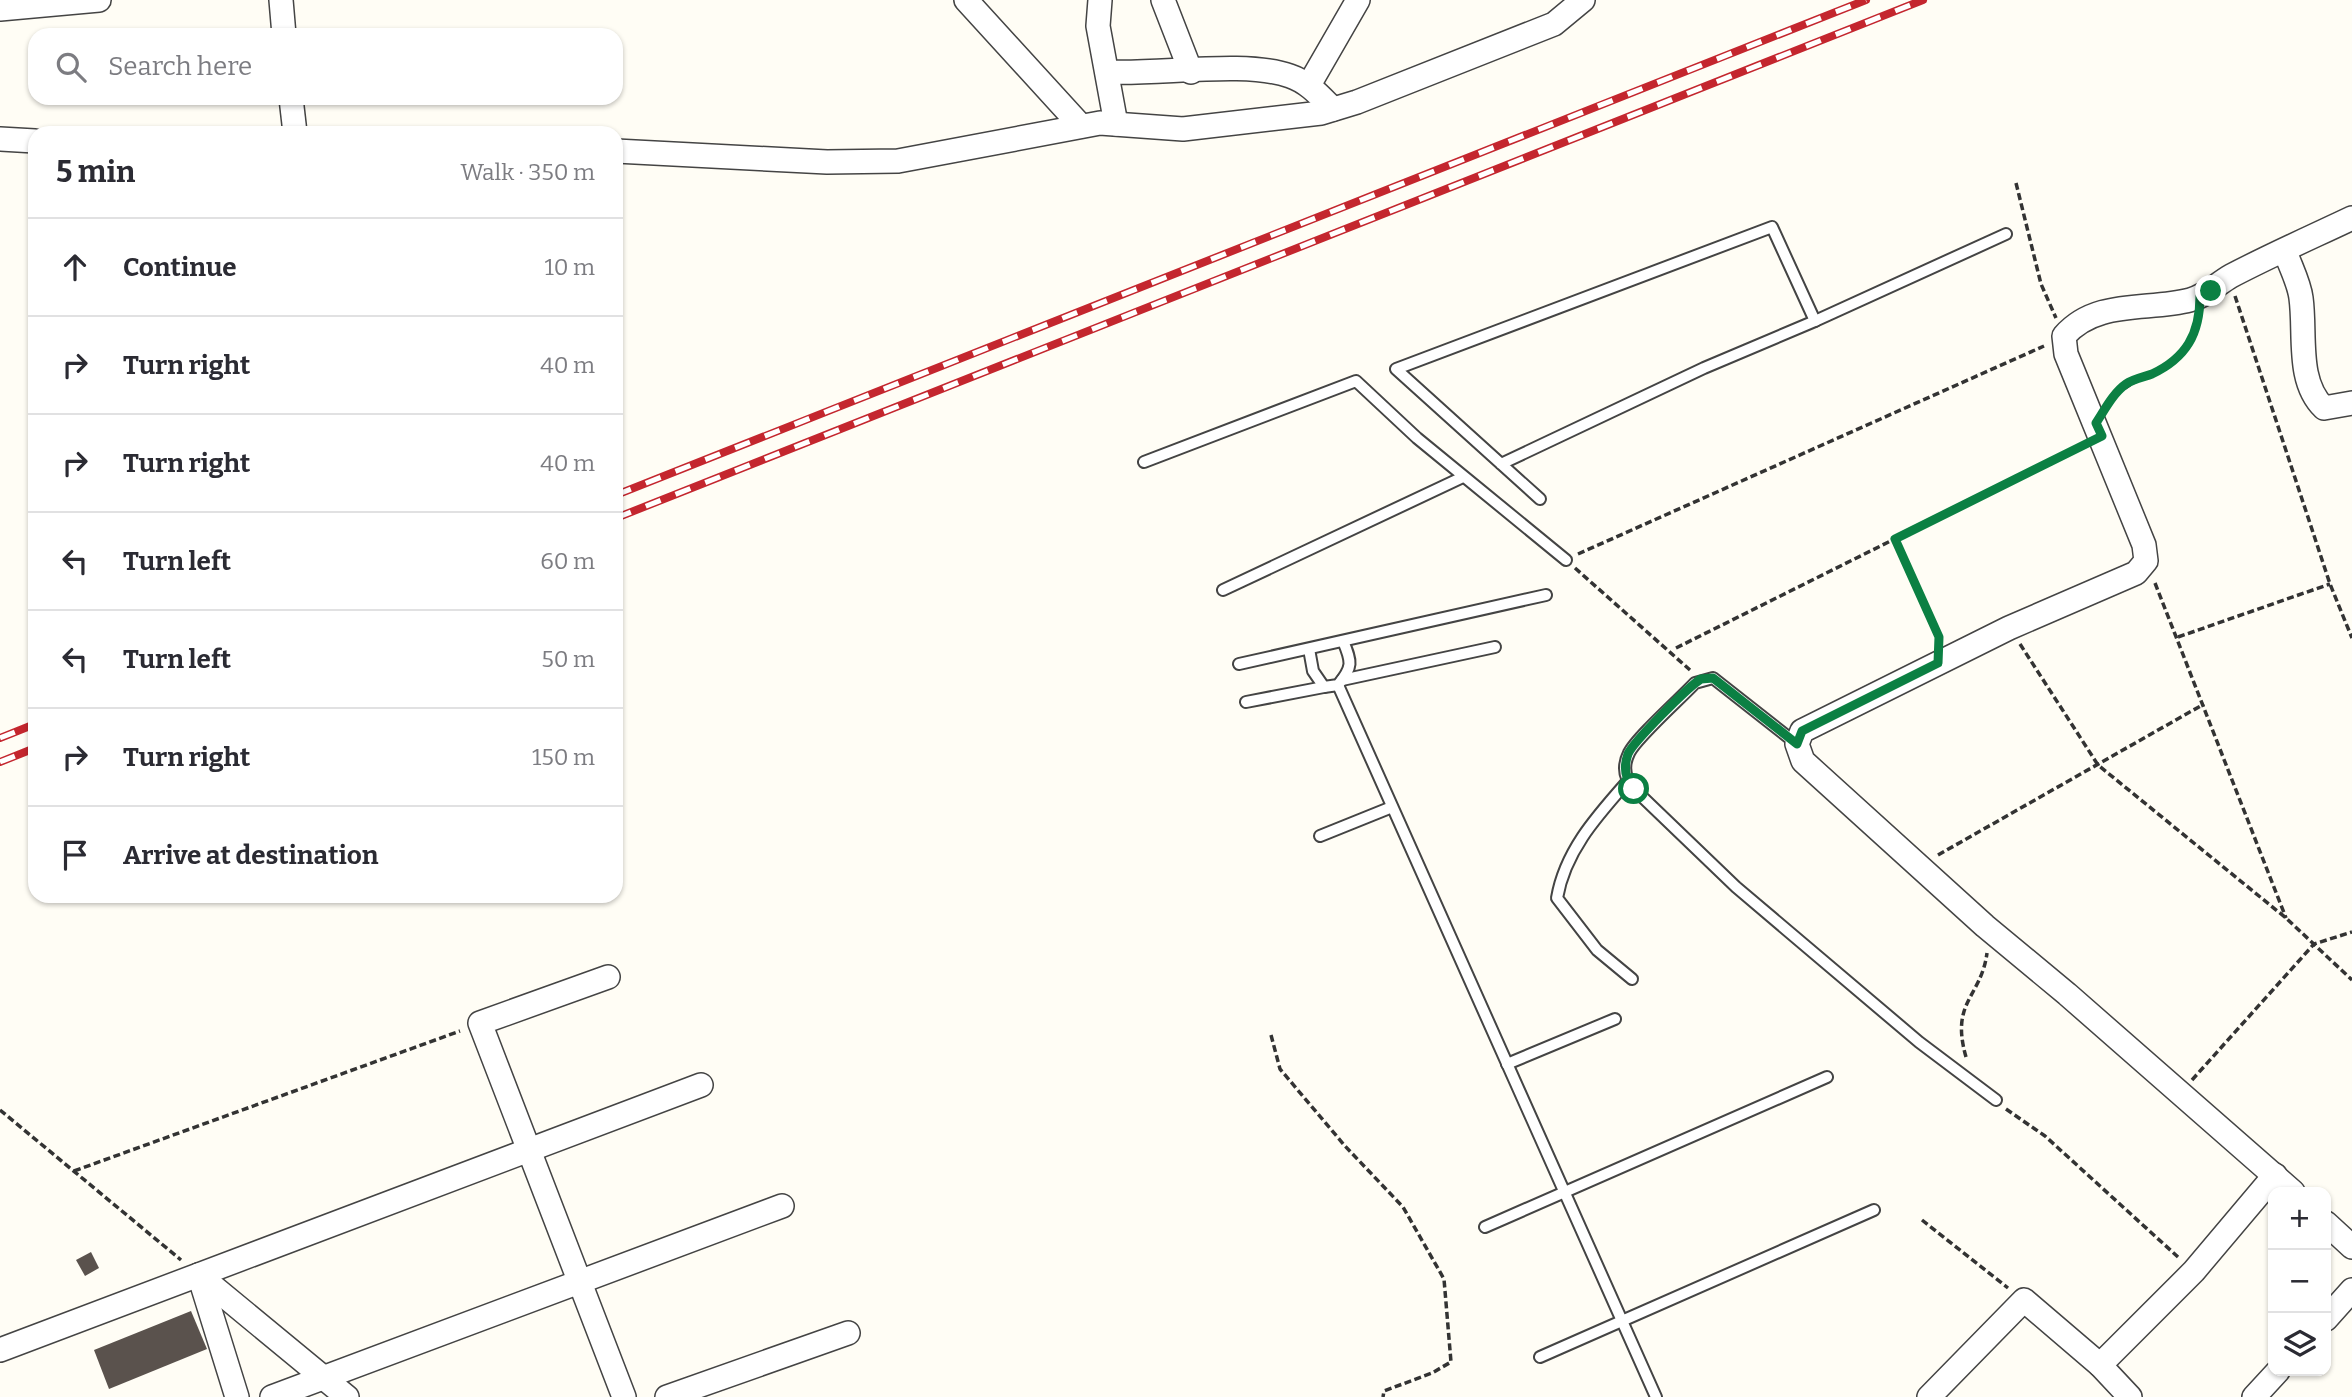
<!DOCTYPE html>
<html lang="en">
<head>
<meta charset="utf-8">
<style>
	body { margin:0; font-family:Bitter,serif; background:#f7f7f7; color:#2b2b33 }
	.controls { position:absolute; right:21px; bottom:21px; display:grid; overflow:hidden; border-radius:14px; box-shadow:0 2px 5px #0004 }
	.controls button { width:63px; height:63px; display:grid; place-items:center; padding:0; border:0; border-bottom:2px solid #e1e1e2; background:#fff; color:#2b2b33; font:35px sans-serif }
	.stop { position:absolute; width:21px; height:21px; margin:-16px; border:5px solid #0b8043; border-radius:50%; background:#fff }
	.stop.end { background:#0b8043; border-color:#fff; box-shadow:0 2px 7px #0008 }
	.list { margin:0; padding:0; list-style:none }
	h2 { display:flex; justify-content:space-between; align-items:center; height:91px; margin:0; padding:0 28px; font-size:30px }
	h2 small { font-size:23px; font-weight:400; color:#7c7c81 }
	.list li { display:grid; grid-template-columns:46px 1fr auto; gap:21px; align-items:center; box-sizing:border-box; height:98px; padding:0 28px; border-top:2px solid #e1e1e2 }
	.list b { display:block; font-size:26px; white-space:nowrap }
	.list em { font-size:23px; font-style:normal; color:#7c7c81 }
	.icon { flex:none; width:38px; height:38px; fill:none; stroke:currentColor; stroke-width:2; stroke-linecap:round; stroke-linejoin:round }
	.map { position:relative; flex:none; width:2352px; height:1397px; overflow:hidden }
	.search { position:absolute; background:#fff; box-shadow:0 2px 5px #0004; left:28px; top:28px; width:595px; height:77px; display:flex; align-items:center; gap:18px; box-sizing:border-box; padding:0 24px; border-radius:21px; color:#7c7c81; font-size:26px }
	.panel { position:absolute; background:#fff; box-shadow:0 2px 5px #0004; left:28px; top:126px; width:595px; height:777px; border-radius:21px }
	.map>svg:first-child { display:block }
	.building { fill:#5a524d }
	.lines { fill:none; stroke-linecap:round; stroke-linejoin:round }
	.service-casing { stroke:#444; stroke-width:14 }
	.minor-casing { stroke:#444; stroke-width:26 }
	.path { stroke:#333; stroke-width:3.5; stroke-dasharray:7 3.5; stroke-linecap:butt }
	.service { stroke:#fff; stroke-width:10 }
	.minor { stroke:#fff; stroke-width:23 }
	.rail-casing { stroke:#c4262e; stroke-width:8 }
	.rail { stroke:#fff; stroke-width:5; stroke-dasharray:16; stroke-linecap:butt }
	.route { stroke:#0b8043; stroke-width:9 }
</style>
</head>
<body>
<div class="map">
<svg width="2352" height="1397" viewBox="0 0 2352 1397">
	<rect width="100%" height="100%" fill="#fffdf5"/>
	<g class="building">
		<path d="M91,1252L99,1268L85,1276L76,1260Z"/>
		<path d="M191,1311L207,1349L109,1389L94,1350Z"/>
	</g>
	<g class="lines">
		<g class="service-casing">
			<g id="service">
				<path d="M1815,321L2006,234"/>
				<path d="M1144,462L1356,381L1417,438L1566,560"/>
				<path d="M1501,464L1704,368L1815,321L1772,227L1396,369L1540,499"/>
				<path d="M1223,590L1463,477"/>
				<path d="M1309,649L1313,671L1324,687L1338,685C1353,667 1352,662 1343,641"/>
				<path d="M1239,664L1546,595"/>
				<path d="M1342,680L1495,647"/>
				<path d="M1338,685L1656,1397"/>
				<path d="M1246,702L1324,687"/>
				<path d="M1797,744L1713,678L1695,683C1681,698 1636,738 1629,753C1622,767 1625,779 1634,789L1736,887L1919,1042L1996,1100"/>
				<path d="M1627,782C1597,816 1565,851 1557,898L1597,950L1632,979"/>
				<path d="M1320,836L1392,807"/>
				<path d="M1507,1064L1615,1019"/>
				<path d="M1485,1227L1827,1077"/>
				<path d="M1540,1357L1874,1210"/>
			</g>
		</g>
		<g class="minor-casing">
			<g id="minor">
				<path d="M281,0L284,35"/>
				<path d="M966,0L1081,126"/>
				<path d="M1100,0L1098,26L1116,124"/>
				<path d="M1163,0L1191,72"/>
				<path d="M0,9L99,0"/>
				<path d="M1107,72C1159,75 1245,60 1290,76C1308,82 1320,96 1333,109"/>
				<path d="M1309,85L1358,0"/>
				<path d="M291,98L295,133"/>
				<path d="M0,139L35,141"/>
				<path d="M616,151L827,162L898,161L1100,123L1183,129L1321,113L1357,102L1554,24L1583,0"/>
				<path d="M2285,251C2290,266 2299,282 2301,298C2306,334 2296,381 2324,408L2352,403"/>
				<path d="M608,977L480,1023L624,1397"/>
				<path d="M2293,1192L2067,994L1985,926L1803,761L1797,744L1802,731L2009,628L2136,573L2146,561L2144,545L2066,354L2064,336C2096,299 2148,311 2190,300C2206,296 2217,284 2231,276C2271,255 2312,237 2352,218"/>
				<path d="M2326,1223L2352,1247"/>
				<path d="M199,1275L347,1397"/>
				<path d="M199,1275L237,1397"/>
				<path d="M2326,1319L2352,1290"/>
				<path d="M0,1350L701,1085"/>
				<path d="M2100,1365L2130,1397"/>
				<path d="M272,1397L782,1206"/>
				<path d="M667,1397L848,1333"/>
				<path d="M1929,1397L2024,1300L2100,1365L2194,1271L2275,1175"/>
				<path d="M2254,1397L2278,1371"/>
			</g>
		</g>
		<g class="path">
			<path d="M2016,183L2041,284L2056,318"/>
			<path d="M2235,296L2330,584L2352,638"/>
			<path d="M2109,403C2132,374 2170,374 2190,345C2195,338 2197,328 2200,319"/>
			<path d="M1895,539L1939,639"/>
			<path d="M1578,554L2044,346"/>
			<path d="M1575,568L1690,670"/>
			<path d="M2155,583L2286,918"/>
			<path d="M2178,637L2330,584"/>
			<path d="M2020,644L2098,765L2286,918L2352,980"/>
			<path d="M1676,648L2081,446"/>
			<path d="M1938,855L2204,704"/>
			<path d="M1271,1035L1280,1069L1345,1146L1403,1207L1444,1279L1451,1362L1432,1373L1384,1391L1383,1397"/>
			<path d="M1966,1057C1950,1001 1981,998 1987,953"/>
			<path d="M2192,1080L2314,944L2352,932"/>
			<path d="M2006,1109L2045,1136L2178,1257"/>
			<path d="M0,1110L181,1260"/>
			<path d="M74,1171L460,1031"/>
			<path d="M1922,1220L2008,1288"/>
		</g>
		<use href="#service" class="service"/>
		<use href="#minor" class="minor"/>
		<g class="rail-casing">
			<g id="rail">
				<path d="M616,495L1866,0"/>
				<path d="M616,518L1923,0"/>
				<path d="M0,738L35,724"/>
				<path d="M0,762L35,748"/>
			</g>
		</g>
		<use href="#rail" class="rail"/>
	</g>
	<g class="lines">
		<path class="route" d="M1634,789C1625,779 1623,768 1628,754C1633,742 1689,686 1701,679L1713,678L1797,744L1802,731L1938,663L1939,637L1895,539L2102,436L2096,423C2104,411 2113,393 2126,384C2133,379 2144,377 2152,374C2186,358 2200,334 2200,296L2211,291"/>
	</g>
</svg>
<div class="controls">
<button>+</button>
<button>−</button>
<button><svg class="icon" aria-label="layers" viewBox="0 0 24 24"><path d="M12 4l9 5-9 5-9-5zM3 14l9 5 9-5"/></svg></button>
</div>
<div class="stop" style="left:1634px;top:789px"></div>
<div class="stop end" style="left:2211px;top:291px"></div>
<div class="search"><svg class="icon" aria-label="search" viewBox="0 0 24 24"><circle cx="10" cy="10" r="6"/><path d="M15 15l6 6"/></svg>Search here</div>
<section class="panel">
<h2>5 min<small>Walk · 350 m</small></h2>
<ul class="list">
<li><svg class="icon" aria-label="ahead" viewBox="0 0 24 24"><path d="M12 20V5M6 11l6-6 6 6"/></svg><div><b>Continue</b></div><em>10 m</em></li>
<li><svg class="icon" aria-label="right" viewBox="0 0 24 24"><path d="M7 20v-9h11M14 6l5 5-5 5"/></svg><div><b>Turn right</b></div><em>40 m</em></li>
<li><svg class="icon" aria-label="right" viewBox="0 0 24 24"><path d="M7 20v-9h11M14 6l5 5-5 5"/></svg><div><b>Turn right</b></div><em>40 m</em></li>
<li><svg class="icon" aria-label="left" viewBox="0 0 24 24"><path d="M17 20v-9H6M10 6l-5 5 5 5"/></svg><div><b>Turn left</b></div><em>60 m</em></li>
<li><svg class="icon" aria-label="left" viewBox="0 0 24 24"><path d="M17 20v-9H6M10 6l-5 5 5 5"/></svg><div><b>Turn left</b></div><em>50 m</em></li>
<li><svg class="icon" aria-label="right" viewBox="0 0 24 24"><path d="M7 20v-9h11M14 6l5 5-5 5"/></svg><div><b>Turn right</b></div><em>150 m</em></li>
<li><svg class="icon" aria-label="arrive" viewBox="0 0 24 24"><path d="M6 21V4h12l-3 4 3 4H6"/></svg><div><b>Arrive at destination</b></div></li>
</ul>
</section>
</div>
</body>
</html>
